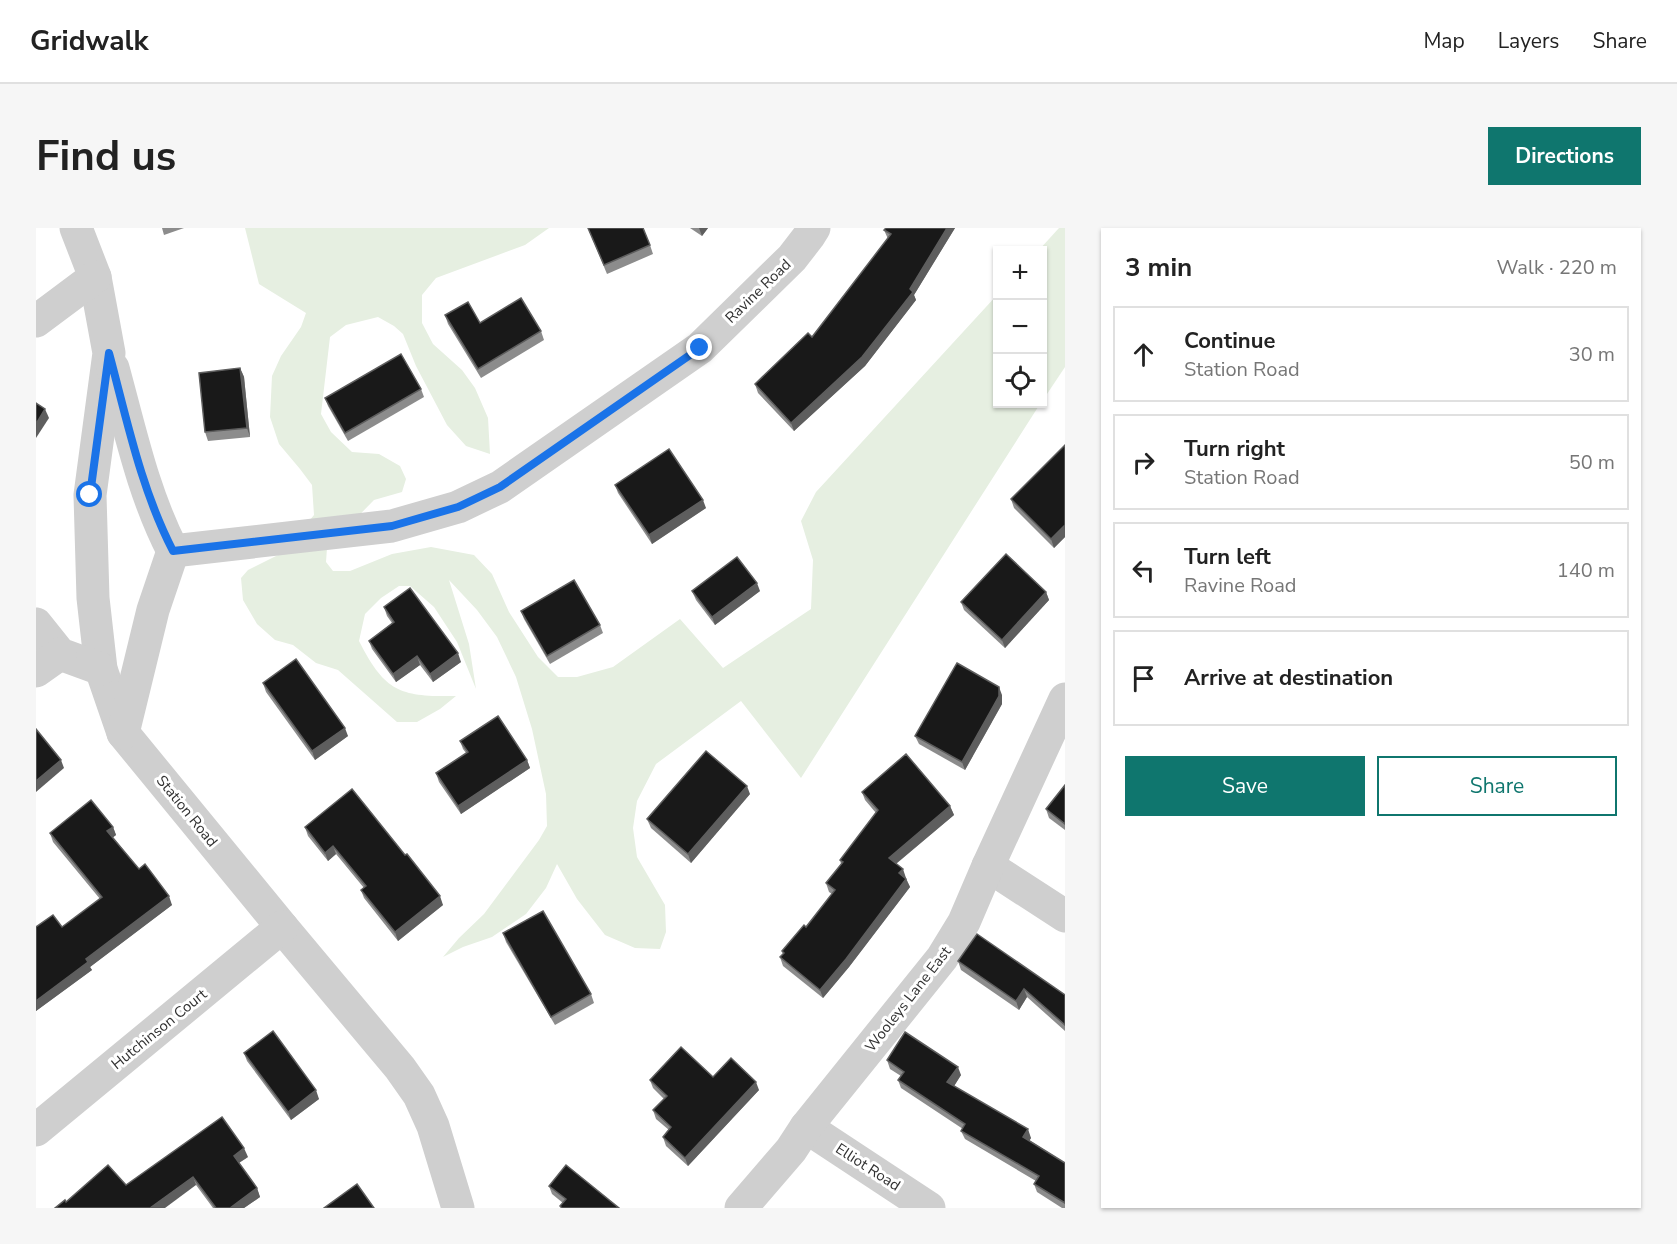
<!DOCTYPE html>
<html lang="en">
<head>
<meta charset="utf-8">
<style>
	body { margin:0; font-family:"Nunito Sans",sans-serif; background:#f6f6f6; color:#222 }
	.controls { position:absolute; right:18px; top:18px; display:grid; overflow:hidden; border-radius:0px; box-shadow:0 2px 4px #0004 }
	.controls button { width:54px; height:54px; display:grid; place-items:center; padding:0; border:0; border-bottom:2px solid #e0e0e0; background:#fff; color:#222; font:30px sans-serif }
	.stop { position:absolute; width:18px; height:18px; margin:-14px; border:4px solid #1a73e8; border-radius:50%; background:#fff }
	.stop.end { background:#1a73e8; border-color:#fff; box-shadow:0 2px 6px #0008 }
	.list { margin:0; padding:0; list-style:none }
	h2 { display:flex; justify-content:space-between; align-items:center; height:78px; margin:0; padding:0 24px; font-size:26px }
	h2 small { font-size:20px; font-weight:400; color:#767676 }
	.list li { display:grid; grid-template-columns:39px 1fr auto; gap:18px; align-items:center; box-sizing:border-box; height:96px; margin:0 12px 12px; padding:0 12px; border:2px solid #e0e0e0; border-radius:0px }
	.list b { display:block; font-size:22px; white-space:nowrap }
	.list p { margin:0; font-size:20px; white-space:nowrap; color:#767676 }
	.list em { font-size:20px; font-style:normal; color:#767676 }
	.actions { display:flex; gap:12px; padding:18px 24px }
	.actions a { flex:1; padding:14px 0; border:2px solid #0f766e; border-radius:0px; text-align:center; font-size:21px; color:#0f766e }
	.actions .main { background:#0f766e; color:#fff }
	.icon { flex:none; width:33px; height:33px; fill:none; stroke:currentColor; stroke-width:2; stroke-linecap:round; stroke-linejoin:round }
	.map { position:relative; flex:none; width:1029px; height:980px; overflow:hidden; border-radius:0px }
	header { display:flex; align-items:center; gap:36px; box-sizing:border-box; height:84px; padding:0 30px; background:#fff; border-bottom:2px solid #e0e0e0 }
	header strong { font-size:28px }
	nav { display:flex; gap:33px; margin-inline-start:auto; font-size:21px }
	.intro { display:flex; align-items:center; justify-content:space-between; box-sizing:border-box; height:144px; padding:0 36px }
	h1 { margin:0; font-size:42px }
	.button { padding:15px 27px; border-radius:0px; background:#0f766e; color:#fff; font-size:21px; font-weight:700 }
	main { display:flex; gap:36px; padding:0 36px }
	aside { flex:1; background:#fff; border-radius:0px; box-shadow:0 2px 4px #0004 }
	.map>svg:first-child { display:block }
	.green { fill:#e6efe1 }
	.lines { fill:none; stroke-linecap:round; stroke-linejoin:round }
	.minor { stroke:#cfcfcf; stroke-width:33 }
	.wall { fill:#8c8c8c }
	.shaded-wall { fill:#5e5e5e }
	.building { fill:#191919; stroke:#5e5e5e; stroke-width:1.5 }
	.route { stroke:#1a73e8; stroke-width:8 }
	.labels { text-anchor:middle; stroke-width:6; stroke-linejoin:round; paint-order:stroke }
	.street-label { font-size:15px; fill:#323232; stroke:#fff }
</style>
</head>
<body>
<header>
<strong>Gridwalk</strong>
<nav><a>Map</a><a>Layers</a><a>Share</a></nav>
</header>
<div class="intro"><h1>Find us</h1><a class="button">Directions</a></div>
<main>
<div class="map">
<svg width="1029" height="980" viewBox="0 0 1029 980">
	<rect width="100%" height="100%" fill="#fff"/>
	<g class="green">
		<path d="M209,0H513L489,17L400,50L386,67V95L397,116L426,142L439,160L452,190L454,226L430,218L411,197L380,138L367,106L358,98L342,89L310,97L294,109L285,186L295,204L316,224L343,226L364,238L370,251L366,264L338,272L291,320L290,334L297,343H314L356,326L395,319L438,327L456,346L473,384L502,429L522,449H541L577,439L644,391L687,440L775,381L777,332L765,293L780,264L961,67L962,176H1004L765,550L705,473L620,536L601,573L597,600L601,629L629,677L630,704L624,721L599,720L569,707L541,671L521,636L510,660L490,686L456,709L427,719L407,729L423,710L448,686L503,612L511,598L510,566L496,501L480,449L461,409L441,382L413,352L433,416L440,461L421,414L398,379L374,358H363L345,370L329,386L323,413C349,464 364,469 420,468L404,481L381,494H361L302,442L280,435L257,417L239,412L221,396L207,372L205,350L212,342L246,325L278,287L276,257L264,241L243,216L234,189L236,148L245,128L265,99L270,85L223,56Z"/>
		<path d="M1023,0H1029V139L1007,172L1006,22H1003Z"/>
	</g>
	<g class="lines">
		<g class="minor">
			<path d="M40,0L59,49L73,125L54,267L57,370L65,441L87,505L246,699L364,840L383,867L397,898L422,980"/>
			<path d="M0,93L59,49"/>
			<path d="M77,140C94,202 107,265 137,323"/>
			<path d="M137,323L356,298L422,279L464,259L664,120L756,30L773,8L778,0"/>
			<path d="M0,396L24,426L65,441"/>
			<path d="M0,443L24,426"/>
			<path d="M87,505L117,382L137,323"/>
			<path d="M952,638L1029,688"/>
			<path d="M770,899L893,980"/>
			<path d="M0,902L246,699"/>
			<path d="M705,980L755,922L770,899L906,730L928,694L952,638L1029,471"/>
		</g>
	</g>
	<g class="wall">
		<path d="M126,0H148L128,7Z"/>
		<path d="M552,0L614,17L617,26L571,46Z"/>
		<path d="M654,0H672L666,8Z"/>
		<path d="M919,0L878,67L880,72L829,138L758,203L722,165L719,156L776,109L852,11L848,2Z"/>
		<path d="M409,87L444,95L505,103L508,112L445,150L412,96Z"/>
		<path d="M204,140L208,149L214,209L172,213L169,204Z"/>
		<path d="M385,161L388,169L312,213L292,178L289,170Z"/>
		<path d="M1029,217V309L1018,320L978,280L975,271Z"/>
		<path d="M579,257L670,280L616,316L582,265Z"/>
		<path d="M656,363H724L679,397L660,372Z"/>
		<path d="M1010,364L1013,372L969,420L928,382L925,374Z"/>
		<path d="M348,379L425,434L397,454L384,437L360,454L336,421L333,413L356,395L351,388Z"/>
		<path d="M485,383L564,397L567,405L514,436L488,391Z"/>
		<path d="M227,455L312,508L279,532L230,464Z"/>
		<path d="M966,467V476L929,542L883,516L879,508Z"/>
		<path d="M424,513L491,532L494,540L425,586L403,554L400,545L430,525L427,521Z"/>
		<path d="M1029,557V602L1013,590L1010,581Z"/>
		<path d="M826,564L914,578L918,587L860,636L870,650L874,659L813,739L787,770L747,738L744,729L747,726L746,723L770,699L796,666L793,664L790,655L805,636L804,632L840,585L829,572Z"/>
		<path d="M714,566L655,635L615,600L611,591Z"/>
		<path d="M77,599L80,607L77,609L103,641L136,677L54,739L56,742L0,783V699H26L64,671L17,614L14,605Z"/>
		<path d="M269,599L407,677L362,713L328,670L325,662L328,660L300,626L292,633L272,608Z"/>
		<path d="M467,705L555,766L558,775L519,797L470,714Z"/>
		<path d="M922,733L1029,767V803L991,769L983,782L925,742Z"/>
		<path d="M208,825L283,871L255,892L211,833Z"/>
		<path d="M851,832L925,847L918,858L995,910L993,912L1029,935V980H1026L1001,964L998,956L1000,953L929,911L925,903L927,901L865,860L862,852L865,848L854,841Z"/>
		<path d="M677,849L723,862L652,938L630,918L627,909L633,902L620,891L617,882L628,871L617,860L614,852Z"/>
		<path d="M212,929L203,935L221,960L224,969L208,980H177L160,957L30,974Z"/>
		<path d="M513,958L583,980H525L524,978L527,975L516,966Z"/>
	</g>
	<g class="shaded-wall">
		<path d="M663,0H672L666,8Z"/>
		<path d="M911,0H919L878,67L880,72L829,138L758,203L755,195L874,61Z"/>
		<path d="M204,140L208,149L214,209L211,200Z"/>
		<path d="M9,181L13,190L0,210V196Z"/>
		<path d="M667,272L670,280L616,316L613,307Z"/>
		<path d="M1029,297V309L1018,320L1015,311Z"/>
		<path d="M721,355L724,363L679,397L676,389Z"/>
		<path d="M1010,364L1013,372L969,420L966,412Z"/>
		<path d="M422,425L425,434L397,454L394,446Z"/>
		<path d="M381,428L384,437L360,454L357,446Z"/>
		<path d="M963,459L966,467V476L929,542L926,534Z"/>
		<path d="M309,500L312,508L279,532L276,523Z"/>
		<path d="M25,532L28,540L0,564V553Z"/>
		<path d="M491,532L494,540L425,586L422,578Z"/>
		<path d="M711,558L714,566L655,635L652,626Z"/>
		<path d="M914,578L918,587L856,639L853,630Z"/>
		<path d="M77,599L80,607L75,611L71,603Z"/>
		<path d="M297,618L300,626L292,633L289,625Z"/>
		<path d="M867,641L870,650L866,654L863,645Z"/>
		<path d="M870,651L874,659L813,739L787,770L784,762Z"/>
		<path d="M133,668L136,677L54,739L56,742L0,783V773L50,731Z"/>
		<path d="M404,668L407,677L362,713L359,704Z"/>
		<path d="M988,761L991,769L983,782L980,773Z"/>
		<path d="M922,839L925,847L915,863L911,854Z"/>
		<path d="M720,854L723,862L652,938L649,930Z"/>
		<path d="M280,862L283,871L255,892L252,884Z"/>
		<path d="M992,901L995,910L991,917L987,909Z"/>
		<path d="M208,920L212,929L201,936L198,928Z"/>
		<path d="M157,949L160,957L129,980H114Z"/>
		<path d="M221,960L224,969L208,980H194Z"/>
	</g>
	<g class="building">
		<path d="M553,0H607L614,17L568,37L552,0Z"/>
		<path d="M850,0H911L874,61L877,64L826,129L755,195L719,156L772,105L776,109L855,6L848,2Z"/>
		<path d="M485,70L505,103L442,141L409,87L432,74L444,95Z"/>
		<path d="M365,126L385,161L309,205L289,170Z"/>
		<path d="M204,140L211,200L169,204L163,145Z"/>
		<path d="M0,175L9,181L0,196Z"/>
		<path d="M1029,217V297L1015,311L975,271Z"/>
		<path d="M633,221L667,272L613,307L579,257Z"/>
		<path d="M970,326L1010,364L966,412L925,374Z"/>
		<path d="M701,329L721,355L676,389L656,363Z"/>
		<path d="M538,352L564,397L511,428L485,383Z"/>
		<path d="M374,360L422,425L394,446L381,428L357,446L333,413L358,394L348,379Z"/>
		<path d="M260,431L309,500L276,523L227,455Z"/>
		<path d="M921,435L963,459V468L926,534L879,508Z"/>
		<path d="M462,488L491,532L422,578L400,545L432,524L424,513Z"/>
		<path d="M0,501L25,532L0,553Z"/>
		<path d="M670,523L711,558L652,626L611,591Z"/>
		<path d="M870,526L914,578L853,630L867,641L863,645L870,651L810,731L784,762L744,729L748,725L746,723L768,697L770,699L799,662L790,655L807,634L804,632L842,582L826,564Z"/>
		<path d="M1029,557V596L1010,581Z"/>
		<path d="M316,561L369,627L371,626L404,668L359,704L325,662L330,658L297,618L289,625L269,599Z"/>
		<path d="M55,572L77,599L71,603L103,641L109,636L133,668L50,731L52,734L0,773V699L17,687L26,699L66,669L14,605Z"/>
		<path d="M507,683L555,766L515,789L467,705Z"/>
		<path d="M941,706L1029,767V797L988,761L980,773L922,733Z"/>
		<path d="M237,803L280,862L252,884L208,825Z"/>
		<path d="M869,804L922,839L911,854L992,901L987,909L1029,935V975L998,956L1003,948L925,903L929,896L862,852L868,844L851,832Z"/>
		<path d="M645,819L677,849L695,830L720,854L649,930L627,909L635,899L617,882L631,868L614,852Z"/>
		<path d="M186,889L208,920L198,928L221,960L194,980H180L157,949L114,980H19L29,972L30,974L72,937L90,957Z"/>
		<path d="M530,937L583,980H526L524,978L530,971L513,958Z"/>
		<path d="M321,956L338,980H288Z"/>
	</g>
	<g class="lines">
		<path class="route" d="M54,267L73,125C91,192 105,261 137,323L356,298L422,279L464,259L664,120"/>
	</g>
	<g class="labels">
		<g class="street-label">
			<text transform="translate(722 63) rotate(-44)" y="5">Ravine Road</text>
			<text transform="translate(151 583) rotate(51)" y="5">Station Road</text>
			<text transform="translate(872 771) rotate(-52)" y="5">Wooleys Lane East</text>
			<text transform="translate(123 801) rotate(-39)" y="5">Hutchinson Court</text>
			<text transform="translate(832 939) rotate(33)" y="5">Elliot Road</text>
		</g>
	</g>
</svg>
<div class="controls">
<button>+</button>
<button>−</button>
<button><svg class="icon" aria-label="locate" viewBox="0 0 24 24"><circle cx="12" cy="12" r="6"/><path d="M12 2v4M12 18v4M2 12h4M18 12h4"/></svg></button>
</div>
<div class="stop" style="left:54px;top:267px"></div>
<div class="stop end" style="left:664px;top:120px"></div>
</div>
<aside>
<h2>3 min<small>Walk · 220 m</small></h2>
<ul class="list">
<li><svg class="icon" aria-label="ahead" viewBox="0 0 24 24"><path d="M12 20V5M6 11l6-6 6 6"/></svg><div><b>Continue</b><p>Station Road</p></div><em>30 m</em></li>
<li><svg class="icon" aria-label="right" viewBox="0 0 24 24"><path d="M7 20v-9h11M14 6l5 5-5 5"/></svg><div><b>Turn right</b><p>Station Road</p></div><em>50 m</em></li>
<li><svg class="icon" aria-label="left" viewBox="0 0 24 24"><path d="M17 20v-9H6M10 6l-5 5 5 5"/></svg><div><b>Turn left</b><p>Ravine Road</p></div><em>140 m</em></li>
<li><svg class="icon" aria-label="arrive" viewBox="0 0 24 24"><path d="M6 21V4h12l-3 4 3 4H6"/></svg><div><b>Arrive at destination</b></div></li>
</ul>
<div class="actions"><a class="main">Save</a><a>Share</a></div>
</aside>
</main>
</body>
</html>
